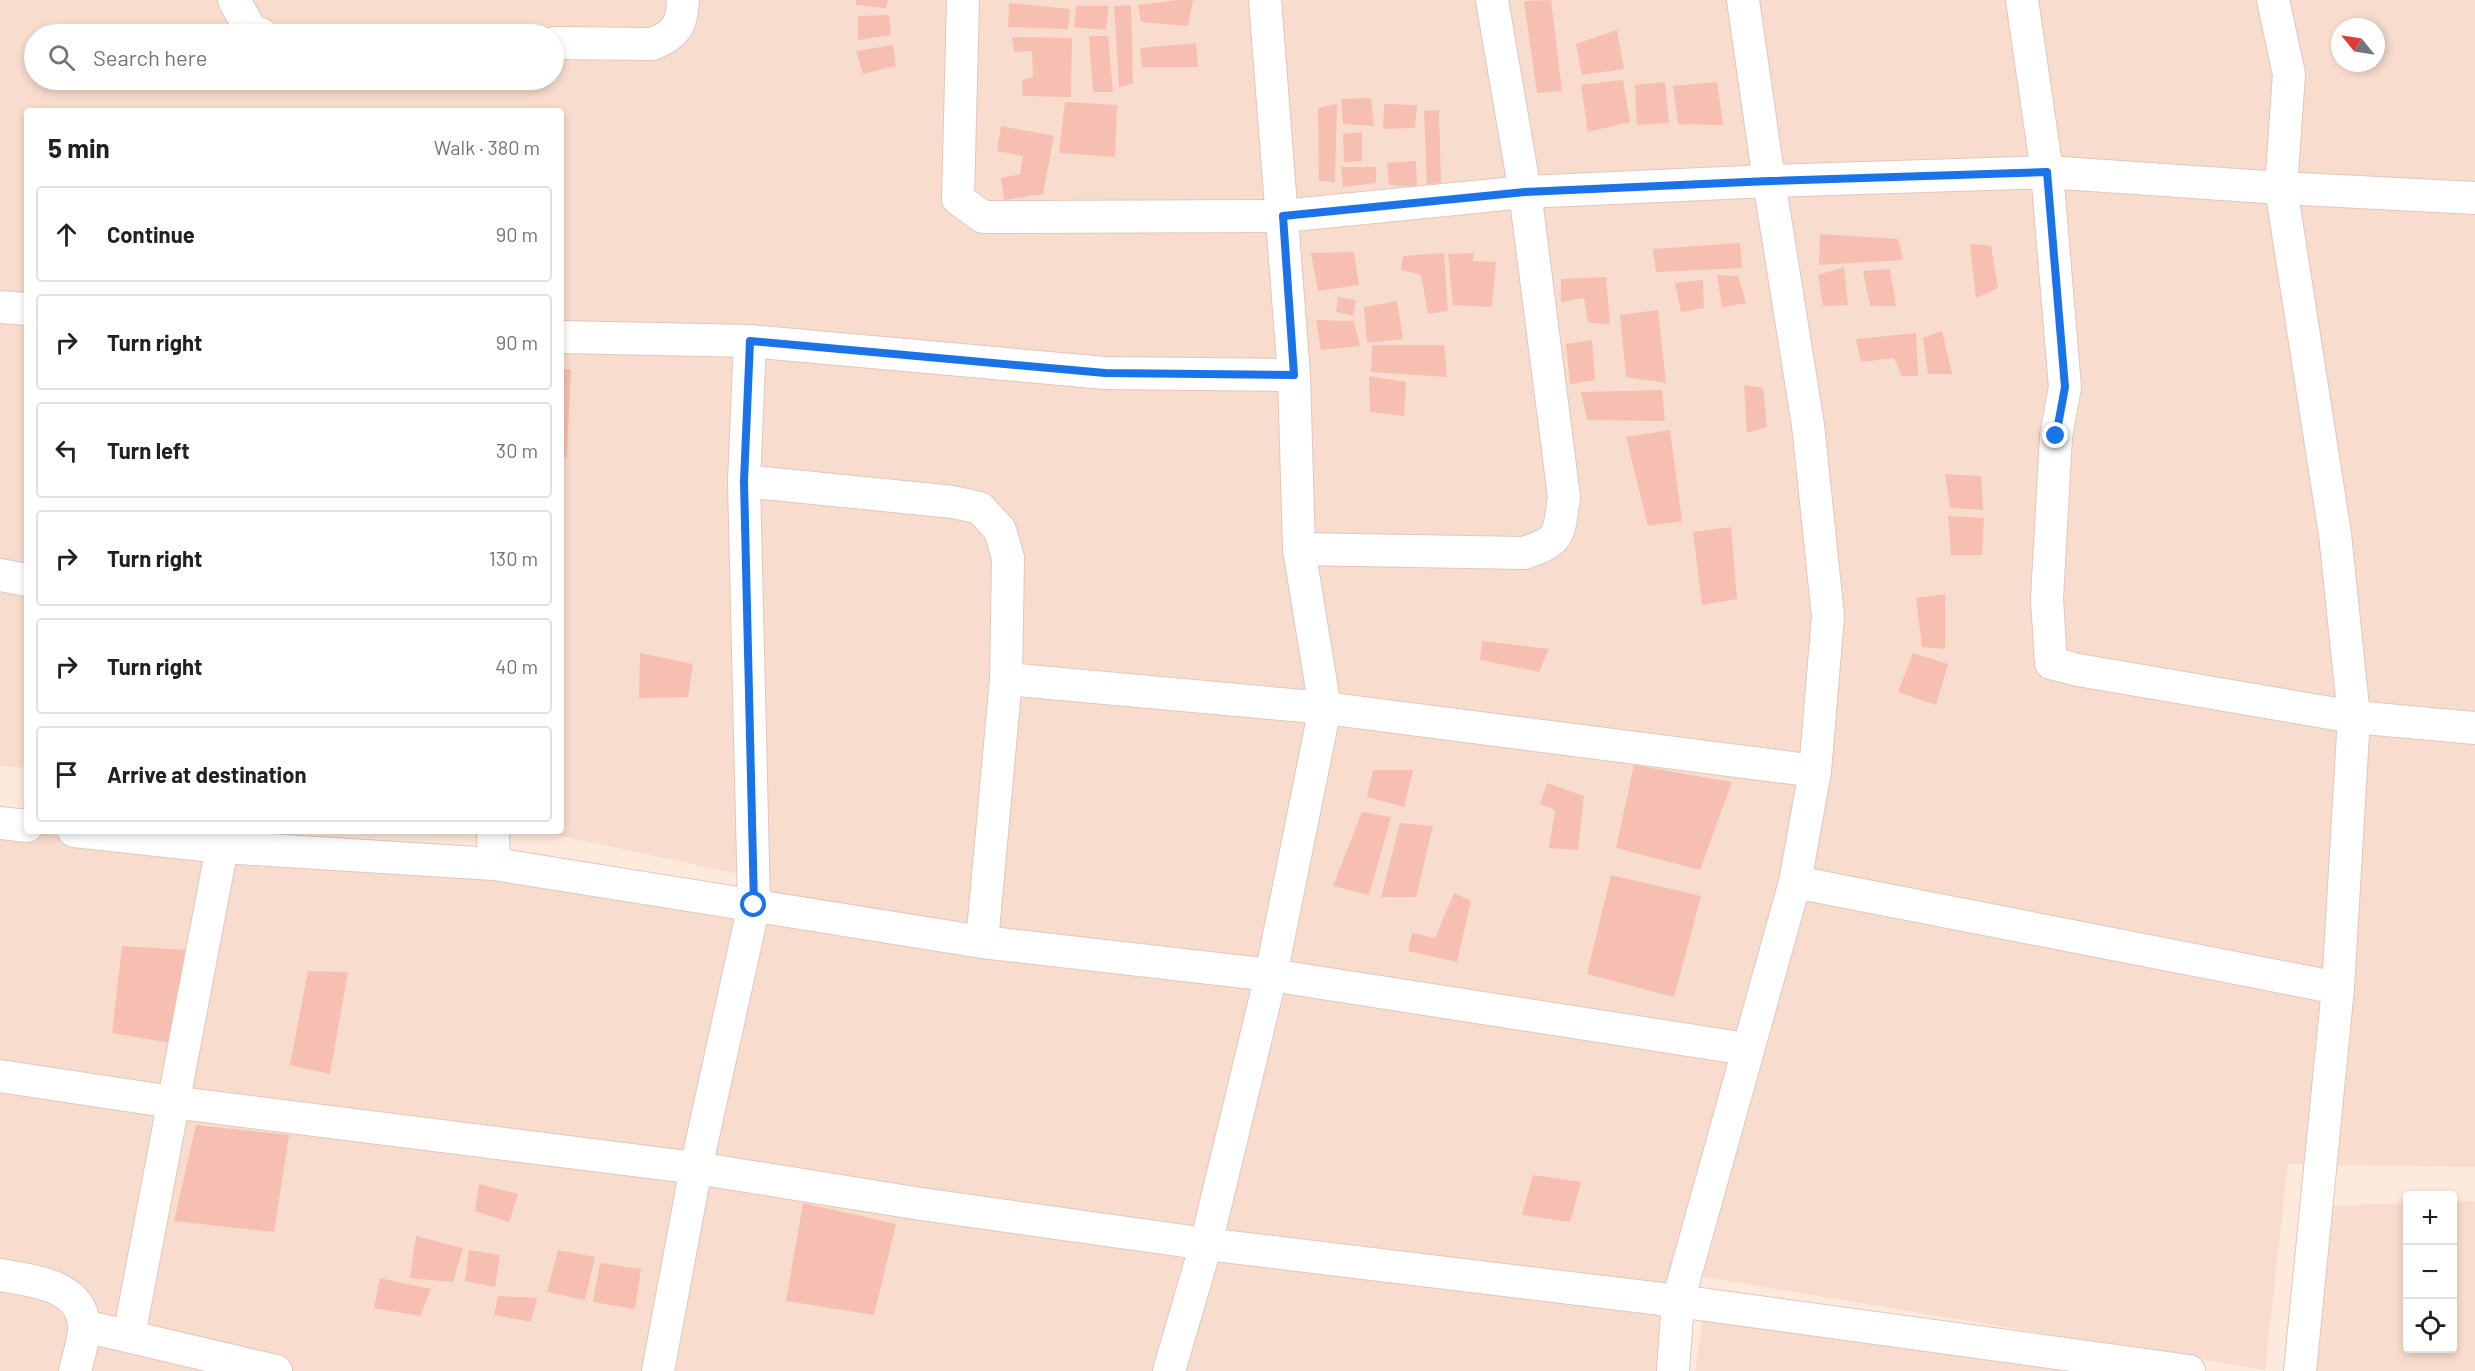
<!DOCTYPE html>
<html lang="en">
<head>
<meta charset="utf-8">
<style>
	body { margin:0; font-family:Barlow,sans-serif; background:#f6f6f6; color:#202124 }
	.controls { position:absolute; right:18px; bottom:18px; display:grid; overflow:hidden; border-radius:6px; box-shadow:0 3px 9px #0003 }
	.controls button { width:54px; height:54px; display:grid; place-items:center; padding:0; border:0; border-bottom:2px solid #e0e0e0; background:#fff; color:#202124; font:30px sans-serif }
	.compass { position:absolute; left:2331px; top:18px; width:54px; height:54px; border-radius:50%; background:#fff; box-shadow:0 3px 9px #0003; rotate:300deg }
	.stop { position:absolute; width:18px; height:18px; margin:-14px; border:4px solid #1a73e8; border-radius:50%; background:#fff }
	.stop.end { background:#1a73e8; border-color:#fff; box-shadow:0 2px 6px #0008 }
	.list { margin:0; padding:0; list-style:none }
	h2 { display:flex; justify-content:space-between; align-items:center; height:78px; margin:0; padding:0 24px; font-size:26px }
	h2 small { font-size:20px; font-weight:400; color:#757577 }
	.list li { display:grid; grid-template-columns:39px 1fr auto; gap:18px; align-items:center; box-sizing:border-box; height:96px; margin:0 12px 12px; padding:0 12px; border:2px solid #e0e0e0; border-radius:6px }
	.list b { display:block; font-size:22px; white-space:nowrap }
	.list em { font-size:20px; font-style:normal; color:#757577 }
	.icon { flex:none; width:33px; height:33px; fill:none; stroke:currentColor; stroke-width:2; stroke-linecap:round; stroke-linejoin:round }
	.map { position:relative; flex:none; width:2475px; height:1371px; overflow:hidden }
	.search { position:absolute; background:#fff; box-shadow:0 3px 9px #0003; left:24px; top:24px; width:540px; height:66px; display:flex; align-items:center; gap:15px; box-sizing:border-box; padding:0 21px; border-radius:33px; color:#757577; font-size:22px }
	.panel { position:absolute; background:#fff; box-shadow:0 3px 9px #0003; left:24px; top:108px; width:540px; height:726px; border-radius:6px }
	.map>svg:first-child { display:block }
	.residential { fill:#f8ddce; fill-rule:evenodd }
	.building { fill:#f6bfb2 }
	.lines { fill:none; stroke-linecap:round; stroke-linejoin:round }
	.street-casing { stroke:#e4c6bc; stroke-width:34 }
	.street { stroke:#fff; stroke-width:32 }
	.route { stroke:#1a73e8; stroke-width:8 }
</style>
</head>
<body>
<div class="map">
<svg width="2475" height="1371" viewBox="0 0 2475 1371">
	<rect width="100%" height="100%" fill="#feeadd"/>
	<g class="residential">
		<path d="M0,0H2475V1167L2288,1164L2265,1370L1690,1275L1675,1371H666L771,881L538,831H561V111H27V768L0,766ZM2340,27H2376V63H2340ZM34,34H554V80H34Z"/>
		<path d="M0,808L27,831H169L751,909L650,1371H0Z"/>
		<path d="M2475,1201V1371H2308L2317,1206L2407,1203L2408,1348H2452L2453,1202Z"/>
		<path d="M1707,1294L2098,1371H1695Z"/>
	</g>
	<g class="building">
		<path d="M856,0H888L886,8L856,5Z"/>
		<path d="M1178,0H1193L1188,26L1141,22L1138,5Z"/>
		<path d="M1551,0L1562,91L1537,93L1524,1Z"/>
		<path d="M1009,3L1070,9L1068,29L1008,27Z"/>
		<path d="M1131,5L1133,84L1119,87L1114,6Z"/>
		<path d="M1076,6H1109L1106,30L1074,27Z"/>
		<path d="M889,15L891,35L858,40V16Z"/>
		<path d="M1617,30L1624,69L1582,75L1576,44Z"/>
		<path d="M1089,36H1108L1113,92H1093Z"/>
		<path d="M1012,37L1072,38L1071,97L1023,96L1022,80L1033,77L1032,51L1014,52Z"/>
		<path d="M1196,43L1198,67H1142L1140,48Z"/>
		<path d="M893,45L896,66L863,74L856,51Z"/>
		<path d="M1623,80L1630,122L1588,132L1581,85Z"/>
		<path d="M1665,82L1669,123L1637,125L1635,85Z"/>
		<path d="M1717,82L1723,125L1678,124L1673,86Z"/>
		<path d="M1371,98L1374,126L1343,124L1341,99Z"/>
		<path d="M1065,102L1117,105L1115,157L1059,153Z"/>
		<path d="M1337,104L1335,182L1319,181L1318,108Z"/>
		<path d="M1384,104L1417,105L1415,128L1383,129Z"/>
		<path d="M1439,110L1441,183L1427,184L1424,111Z"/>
		<path d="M1001,126L1054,136L1043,194L1004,200L1001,178L1020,174L1023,156L997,151Z"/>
		<path d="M1362,132V161L1344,162L1343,134Z"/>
		<path d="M1416,161L1417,187L1389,185L1387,163Z"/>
		<path d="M1341,167H1376V183L1343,187Z"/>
		<path d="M1820,234L1898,239L1903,260L1819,265Z"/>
		<path d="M1740,243L1742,268L1656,272L1653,249Z"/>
		<path d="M1970,244L1991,246L1998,288L1976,298Z"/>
		<path d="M1354,252L1359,285L1318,291L1311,253Z"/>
		<path d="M1444,253L1448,311L1428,314L1421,275L1401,270L1403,256Z"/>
		<path d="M1474,253L1473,261L1496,262L1492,307L1453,305L1448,254Z"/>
		<path d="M1844,267L1848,305L1823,306L1818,275Z"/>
		<path d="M1890,269L1896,306H1870L1863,271Z"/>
		<path d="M1717,275L1738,276L1746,303L1722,307Z"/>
		<path d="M1606,277L1610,325L1588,322L1584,298L1561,302V279Z"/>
		<path d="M1703,280L1704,308L1681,312L1675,283Z"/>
		<path d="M1338,297L1356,300L1353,316L1336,312Z"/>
		<path d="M1397,301L1403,339L1367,343L1364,307Z"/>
		<path d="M1658,310L1666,383L1626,377L1620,315Z"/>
		<path d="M1316,320L1354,321L1360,346L1321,350Z"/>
		<path d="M1942,331L1952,374H1928L1923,338Z"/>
		<path d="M1916,333L1918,376H1902L1894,358L1861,362L1856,339Z"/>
		<path d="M1592,340L1595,380L1570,384L1566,344Z"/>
		<path d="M1372,345H1444L1447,377L1371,372Z"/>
		<path d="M571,369L567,457L561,458V370Z"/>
		<path d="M1369,376L1406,382L1404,416L1370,412Z"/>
		<path d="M1744,385L1763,388L1767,427L1747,433Z"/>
		<path d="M1662,390L1665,421L1587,420L1581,392Z"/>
		<path d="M1670,430L1682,521L1648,526L1626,437Z"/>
		<path d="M1945,474L1981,476L1983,510L1950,508Z"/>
		<path d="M1948,516L1984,518L1982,555H1951Z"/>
		<path d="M1731,527L1737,599L1702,605L1693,532Z"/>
		<path d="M1945,594V649L1922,647L1916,598Z"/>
		<path d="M1482,641L1549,649L1539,672L1480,660Z"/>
		<path d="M640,653L693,664L688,697L639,698Z"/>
		<path d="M1913,653L1948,664L1936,705L1898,692Z"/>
		<path d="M1634,765L1732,782L1700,870L1616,848Z"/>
		<path d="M1373,770H1413L1404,807L1367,797Z"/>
		<path d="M1547,783L1584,796L1578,850L1549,848L1555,810L1540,804Z"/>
		<path d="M1362,812L1391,817L1369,895L1333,886Z"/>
		<path d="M1400,823L1433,826L1416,897H1381Z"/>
		<path d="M1611,875L1701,896L1674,997L1587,974Z"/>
		<path d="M1454,893L1471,901L1457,962L1408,951L1412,933L1435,938Z"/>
		<path d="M122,946L202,951L183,1045L112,1033Z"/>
		<path d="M308,971L348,972L330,1074L290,1065Z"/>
		<path d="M196,1125L289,1135L274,1232L174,1221Z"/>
		<path d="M1533,1175L1581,1182L1570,1222L1522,1215Z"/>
		<path d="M479,1184L518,1194L509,1222L475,1211Z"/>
		<path d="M803,1203L896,1224L874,1315L786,1301Z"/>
		<path d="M416,1236L463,1248L453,1282L410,1278Z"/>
		<path d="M469,1250L500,1255L495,1287L465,1281Z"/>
		<path d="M558,1250L595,1257L585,1300L547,1292Z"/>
		<path d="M600,1263L641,1269L635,1309L593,1302Z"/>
		<path d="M380,1278L431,1289L420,1316L374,1308Z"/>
		<path d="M498,1296L537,1298L531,1322L494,1315Z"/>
	</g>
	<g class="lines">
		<g class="street-casing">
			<g id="street">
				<path d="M234,0L251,31L261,34"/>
				<path d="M963,0L958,199L983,217L1283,216L1525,192L1769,181L2047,172L2281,188L2475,198"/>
				<path d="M2022,0L2047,172L2065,387L2056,436L2047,599L2051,663L2078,670L2354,717L2475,728"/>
				<path d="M2273,0L2289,74L2281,188L2335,534L2354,717L2338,988L2300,1371"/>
				<path d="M554,43L652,44C676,35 682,25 683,0"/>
				<path d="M0,307L27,309"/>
				<path d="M561,337L750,341L1105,373L1294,375"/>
				<path d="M744,481L953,502L980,508L1000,530L1008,558L1006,679L982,942"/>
				<path d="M1299,549L1524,553C1563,540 1558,535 1564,497L1525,192L1492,0"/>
				<path d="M0,575L27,580"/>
				<path d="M1006,679L1325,708L1815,771"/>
				<path d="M0,823L27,826"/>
				<path d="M74,831L222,847L494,864L982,942L1271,975L1746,1049"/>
				<path d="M493,831L494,864"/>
				<path d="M1795,882L2338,988"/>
				<path d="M0,1076L172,1102L696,1168L921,1204L1206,1244L1678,1301L2189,1371"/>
				<path d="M0,1275C32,1281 81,1284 84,1325C85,1339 78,1357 75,1371"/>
				<path d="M84,1326L276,1371"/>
				<path d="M129,1336L222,847V831"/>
				<path d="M658,1371L696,1168L754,905L744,481L750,341"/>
				<path d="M1169,1371L1206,1244L1271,975L1325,708L1299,549L1294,375L1265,0"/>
				<path d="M1673,1371L1678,1301L1795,882L1815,771L1828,616L1808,425L1769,181L1743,0"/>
			</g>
		</g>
		<use href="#street" class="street"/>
	</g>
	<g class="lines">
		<path class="route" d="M754,905L744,481L750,341L1105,373L1294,375L1283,216L1525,192L1769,181L2047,172L2065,387L2056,436"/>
	</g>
</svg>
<div class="controls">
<button>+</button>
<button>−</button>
<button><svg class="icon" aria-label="locate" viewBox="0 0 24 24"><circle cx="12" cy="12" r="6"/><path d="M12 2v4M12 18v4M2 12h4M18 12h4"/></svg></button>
</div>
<svg class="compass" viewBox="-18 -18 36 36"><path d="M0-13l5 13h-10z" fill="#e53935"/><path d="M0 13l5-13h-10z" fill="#757577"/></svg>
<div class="stop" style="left:754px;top:905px"></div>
<div class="stop end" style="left:2056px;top:436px"></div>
<div class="search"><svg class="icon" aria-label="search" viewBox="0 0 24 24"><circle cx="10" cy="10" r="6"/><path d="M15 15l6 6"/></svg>Search here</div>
<section class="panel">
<h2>5 min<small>Walk · 380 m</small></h2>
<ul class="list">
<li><svg class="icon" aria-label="ahead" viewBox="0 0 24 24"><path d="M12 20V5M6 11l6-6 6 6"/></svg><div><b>Continue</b></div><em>90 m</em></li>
<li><svg class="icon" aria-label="right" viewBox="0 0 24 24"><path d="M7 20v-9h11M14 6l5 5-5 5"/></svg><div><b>Turn right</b></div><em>90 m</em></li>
<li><svg class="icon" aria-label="left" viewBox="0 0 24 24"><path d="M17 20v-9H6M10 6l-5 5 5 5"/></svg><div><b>Turn left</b></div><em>30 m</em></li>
<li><svg class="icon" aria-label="right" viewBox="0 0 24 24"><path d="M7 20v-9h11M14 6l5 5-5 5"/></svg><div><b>Turn right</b></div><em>130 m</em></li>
<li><svg class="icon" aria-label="right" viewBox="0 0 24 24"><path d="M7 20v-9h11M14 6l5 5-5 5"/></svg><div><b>Turn right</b></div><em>40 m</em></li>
<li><svg class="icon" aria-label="arrive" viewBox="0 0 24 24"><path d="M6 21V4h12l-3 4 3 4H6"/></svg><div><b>Arrive at destination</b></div></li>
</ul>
</section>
</div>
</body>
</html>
